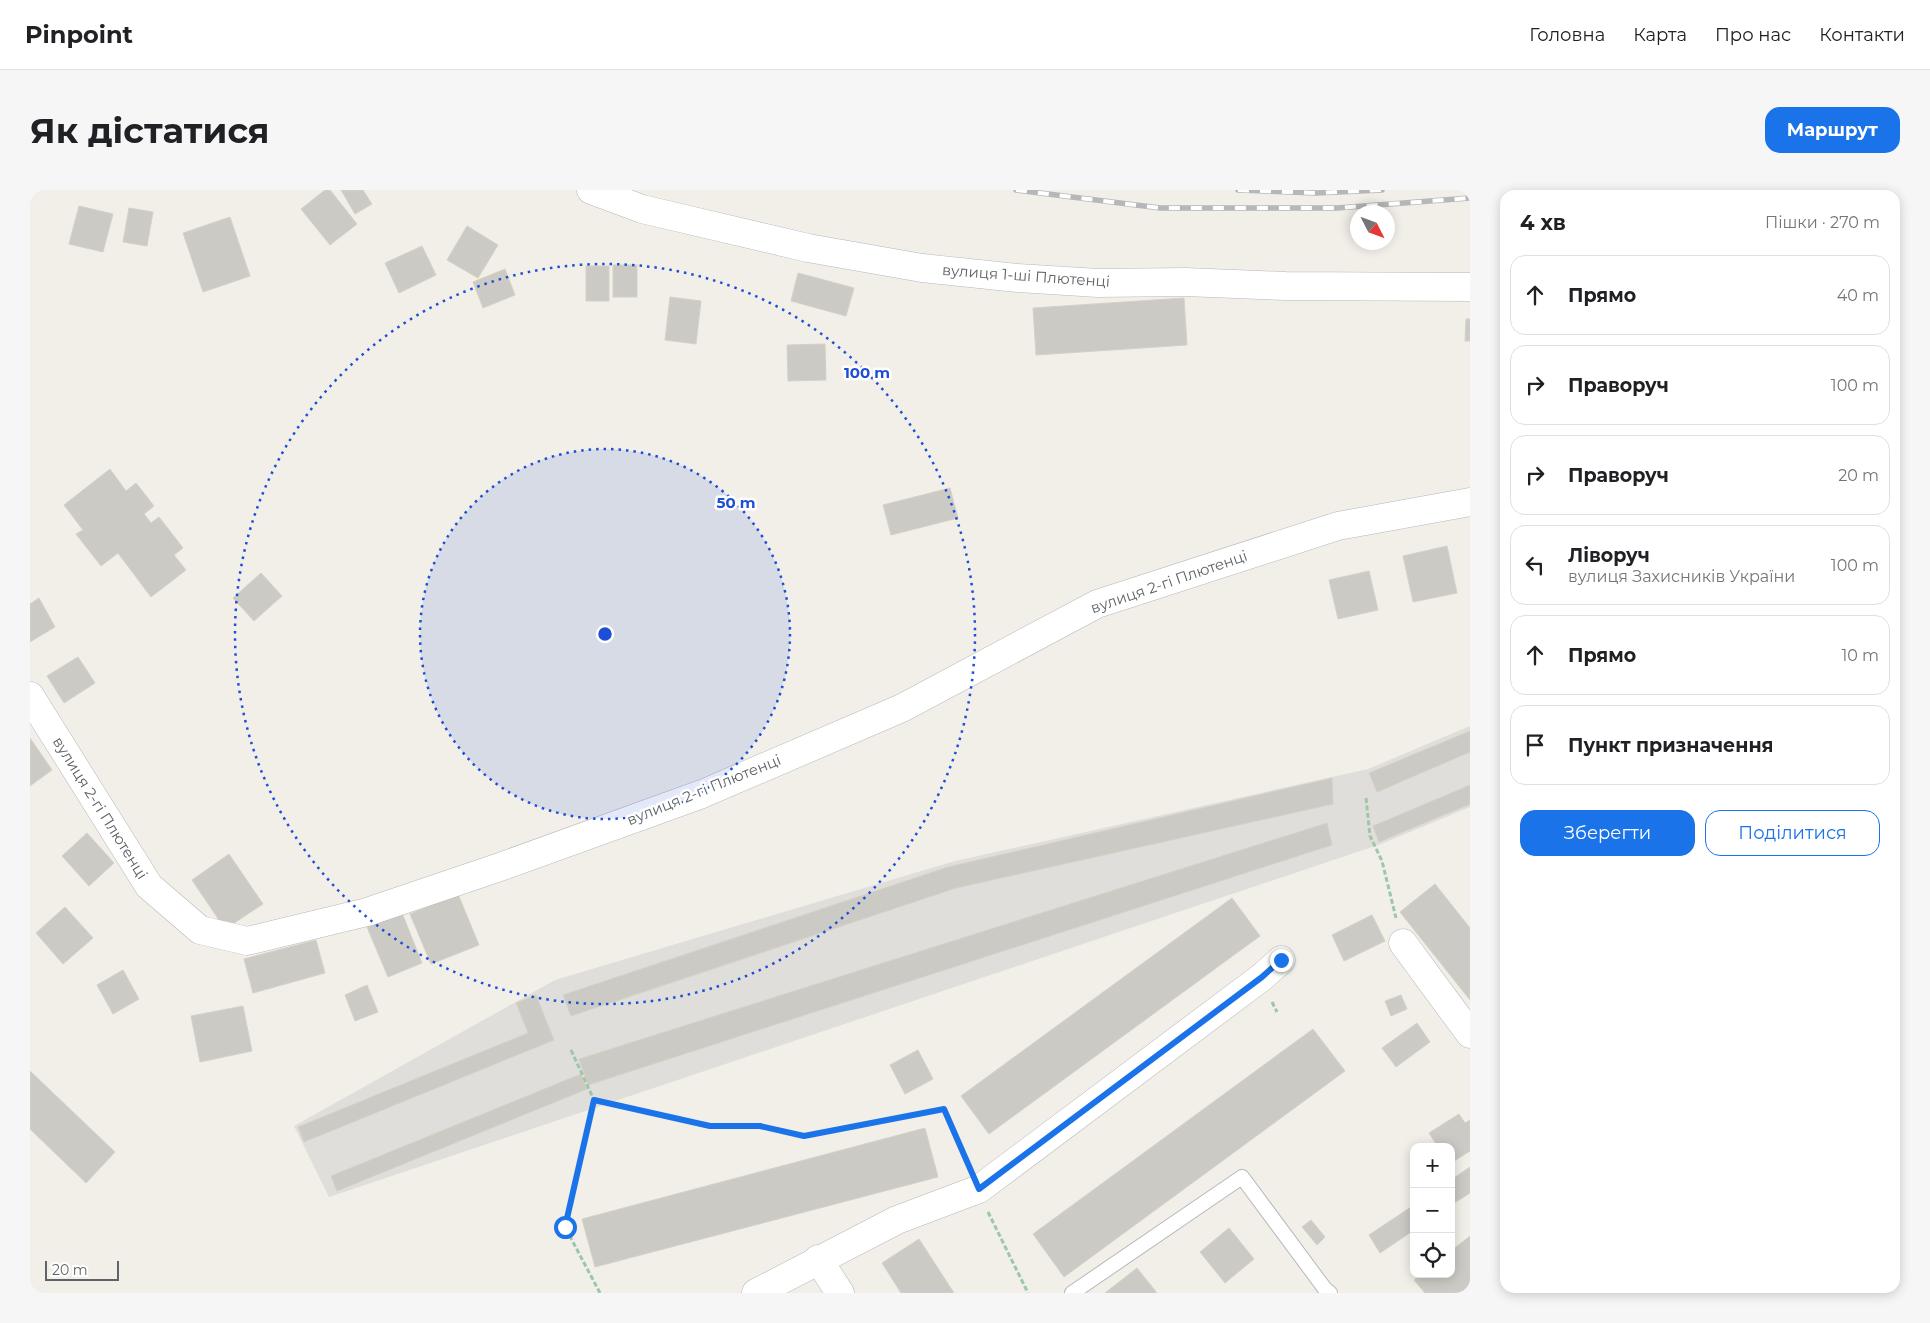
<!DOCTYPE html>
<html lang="uk">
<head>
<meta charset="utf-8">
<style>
	body { margin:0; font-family:Montserrat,sans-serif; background:#f6f6f6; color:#202124 }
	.controls { position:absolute; right:15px; bottom:15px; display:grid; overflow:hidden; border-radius:10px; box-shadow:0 2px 12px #0003 }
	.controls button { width:45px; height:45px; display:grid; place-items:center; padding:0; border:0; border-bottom:1px solid #e0e0e0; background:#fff; color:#202124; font:25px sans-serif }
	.compass { position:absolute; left:1320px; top:15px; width:45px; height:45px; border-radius:50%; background:#fff; box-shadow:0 2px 12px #0003; rotate:132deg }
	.scale { position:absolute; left:15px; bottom:12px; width:74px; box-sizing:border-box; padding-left:5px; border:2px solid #5f6368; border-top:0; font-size:14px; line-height:18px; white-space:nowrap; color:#5f6368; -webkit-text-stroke:4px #fff; paint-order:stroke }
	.stop { position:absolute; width:15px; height:15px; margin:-11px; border:4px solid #1a73e8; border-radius:50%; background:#fff }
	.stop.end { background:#1a73e8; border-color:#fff; box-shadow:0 1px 5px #0008 }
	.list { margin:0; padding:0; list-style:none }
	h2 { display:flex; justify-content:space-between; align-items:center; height:65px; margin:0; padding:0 20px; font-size:21px }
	h2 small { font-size:16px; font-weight:400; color:#757577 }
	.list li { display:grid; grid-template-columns:32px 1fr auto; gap:15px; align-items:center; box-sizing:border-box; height:80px; margin:0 10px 10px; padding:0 10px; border:1px solid #e0e0e0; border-radius:15px }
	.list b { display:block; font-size:19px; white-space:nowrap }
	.list p { margin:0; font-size:16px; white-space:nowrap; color:#757577 }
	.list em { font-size:16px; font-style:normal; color:#757577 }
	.actions { display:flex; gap:10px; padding:15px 20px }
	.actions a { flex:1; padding:11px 0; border:1px solid #1a73e8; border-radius:15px; text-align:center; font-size:18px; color:#1a73e8 }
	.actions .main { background:#1a73e8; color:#fff }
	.icon { flex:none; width:28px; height:28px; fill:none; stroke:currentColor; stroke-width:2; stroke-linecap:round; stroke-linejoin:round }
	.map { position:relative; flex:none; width:1440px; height:1103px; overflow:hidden; border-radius:15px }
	header { display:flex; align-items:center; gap:30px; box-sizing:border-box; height:70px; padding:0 25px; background:#fff; border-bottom:1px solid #e0e0e0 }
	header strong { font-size:24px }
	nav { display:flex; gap:28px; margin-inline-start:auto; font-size:18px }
	.intro { display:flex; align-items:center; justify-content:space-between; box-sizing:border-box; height:120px; padding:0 30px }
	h1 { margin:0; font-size:35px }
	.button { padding:12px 22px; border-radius:15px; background:#1a73e8; color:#fff; font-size:18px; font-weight:700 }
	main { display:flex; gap:30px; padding:0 30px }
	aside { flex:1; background:#fff; border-radius:15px; box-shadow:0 2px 12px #0003 }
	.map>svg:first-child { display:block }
	.industrial { fill:#e0deda }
	.building { fill:#cccac5; stroke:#d6d1c6 }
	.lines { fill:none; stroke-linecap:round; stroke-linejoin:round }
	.lane-casing { stroke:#b5b8bc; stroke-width:16 }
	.street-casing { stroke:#b5b8bc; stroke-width:29 }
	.path { stroke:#9cc7a9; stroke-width:3; stroke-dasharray:5 2.5; stroke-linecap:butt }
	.lane { stroke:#fff; stroke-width:14 }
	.street { stroke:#fff; stroke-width:28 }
	.rail-casing { stroke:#b6b7b8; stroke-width:5.5 }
	.rail { stroke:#fff; stroke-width:4; stroke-dasharray:11; stroke-linecap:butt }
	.route { stroke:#1a73e8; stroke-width:6 }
	.ring { fill:none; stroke:#1d4ed8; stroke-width:2.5; stroke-dasharray:2.5 5 }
	.labels { text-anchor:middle; stroke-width:5; stroke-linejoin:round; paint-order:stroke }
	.street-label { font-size:15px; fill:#5f6368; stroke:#fff }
	.centre { fill:#1d4ed8; stroke:#fff; stroke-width:2.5 }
	.ring-label { font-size:15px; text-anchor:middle; font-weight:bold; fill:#1d4ed8; stroke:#fff; stroke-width:5; stroke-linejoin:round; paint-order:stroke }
</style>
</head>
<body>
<header>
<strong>Pinpoint</strong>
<nav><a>Головна</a><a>Карта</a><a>Про нас</a><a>Контакти</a></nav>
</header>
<div class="intro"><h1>Як дістатися</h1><a class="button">Маршрут</a></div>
<main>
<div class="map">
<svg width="1440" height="1103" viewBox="0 0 1440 1103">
	<rect width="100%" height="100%" fill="#f1efe8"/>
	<path class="industrial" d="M1440,536V617L1351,654L299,1007L264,936L525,790L925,671L1338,579Z"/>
	<g class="building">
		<path d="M295,0H300L327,34L300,55L271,19Z"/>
		<path d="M311,0H333L342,14L325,24Z"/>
		<path d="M49,16L83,24L73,62L39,54Z"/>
		<path d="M99,18L123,22L117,56L93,52Z"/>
		<path d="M200,27L220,86L173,102L153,43Z"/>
		<path d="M437,36L468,55L448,88L417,70Z"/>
		<path d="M392,56L406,85L369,103L355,73Z"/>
		<rect x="583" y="75" width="24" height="32"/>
		<rect x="556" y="76" width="23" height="35"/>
		<path d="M475,79L485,105L453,118L443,92Z"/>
		<path d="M768,83L824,98L816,126L761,111Z"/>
		<path d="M640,107L671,111L666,154L635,150Z"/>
		<path d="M1154,108L1157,155L1006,165L1003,118Z"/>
		<path d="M1436,129H1440V151H1435Z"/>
		<path d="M795,154L796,190L758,191L757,155Z"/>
		<path d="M80,279L96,301L106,293L124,316L114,324L121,333L129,327L153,358L144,365L156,380L121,407L88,363L71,376L46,344L53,340L34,315Z"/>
		<path d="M920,298L928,328L861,345L853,315Z"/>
		<path d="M1417,356L1427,403L1383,412L1373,366Z"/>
		<path d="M1339,381L1348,420L1308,429L1299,390Z"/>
		<path d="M231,383L252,406L224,431L203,408Z"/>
		<path d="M9,408L25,437L0,452V414Z"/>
		<path d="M48,467L65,493L34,513L17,486Z"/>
		<path d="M1440,541V562L1347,602L1339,583Z"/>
		<path d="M0,548L22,580L0,596Z"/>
		<path d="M1302,588L1303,614L926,698L541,826L533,805L918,677Z"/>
		<path d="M1440,595V614L1349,652L1343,636Z"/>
		<path d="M1297,633L1302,655L558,895L549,869Z"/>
		<path d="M57,643L84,673L59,696L32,666Z"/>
		<path d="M199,664L233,714L195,739L162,690Z"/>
		<path d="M1405,694L1440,738V810L1370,722Z"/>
		<path d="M428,704L449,755L401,774L380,724Z"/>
		<path d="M1202,708L1230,746L959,944L931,906Z"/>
		<path d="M35,717L63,748L33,774L6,743Z"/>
		<path d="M372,723L392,773L358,787L337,737Z"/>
		<path d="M1342,725L1355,751L1314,771L1302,745Z"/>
		<path d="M286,750L295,783L223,803L214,769Z"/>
		<path d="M93,780L109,809L83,824L67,795Z"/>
		<path d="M337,795L348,822L325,831L315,805Z"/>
		<path d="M506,805L524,850L274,952L268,937L498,843L486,813Z"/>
		<path d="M1371,805L1377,819L1361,826L1355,811Z"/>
		<path d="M213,816L222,861L170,872L161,826Z"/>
		<path d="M1387,833L1400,852L1366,877L1352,858Z"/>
		<path d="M1283,839L1315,881L1034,1087L1003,1044Z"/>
		<path d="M888,860L903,889L875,904L860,875Z"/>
		<path d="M0,881L85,962L56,993L0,939Z"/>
		<path d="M551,884L557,899L307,1001L301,986Z"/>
		<path d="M1429,924L1435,933L1440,930V961L1421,973V957H1408L1399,943Z"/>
		<path d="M895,938L908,987L565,1077L552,1029Z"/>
		<path d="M1440,977V1003L1421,1015V990Z"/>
		<path d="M1384,1015V1040L1350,1063L1339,1045Z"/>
		<path d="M1281,1030L1295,1047L1287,1055L1272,1037Z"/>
		<path d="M1199,1038L1224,1069L1195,1093L1170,1062Z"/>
		<path d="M1440,1046V1103H1395L1384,1090L1391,1084H1421V1061Z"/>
		<path d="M889,1049L924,1103H871L852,1073Z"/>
		<path d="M1107,1078L1127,1103H1075Z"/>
	</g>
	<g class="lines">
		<g class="lane-casing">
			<path id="lane" d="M1042,1103L1212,987L1295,1099L1300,1103"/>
		</g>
		<g class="street-casing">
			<g id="street">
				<path d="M561,0L612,19L778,58L892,78L988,88L1068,93L1155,92L1256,96L1440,97"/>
				<path d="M0,506L119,696L170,740L217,751L337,722L467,678L672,604L872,518L1067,414L1308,336L1440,312"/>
				<path d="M1373,753L1440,844"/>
				<path d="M788,1069L810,1103"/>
				<path d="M726,1103L867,1030L949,999L1232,787L1251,770"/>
			</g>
		</g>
		<g class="path">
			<path d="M1336,608L1340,646L1352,671L1366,728"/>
			<path d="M1242,812L1247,822"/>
			<path d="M541,860L564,910L535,1037L570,1103"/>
			<path d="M564,910L679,937H730L774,946L914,919L938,974"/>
			<path d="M958,1022L998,1103"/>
		</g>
		<use href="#lane" class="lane"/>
		<use href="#street" class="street"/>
		<g class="rail-casing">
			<g id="rail">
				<path d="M986,0L1130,18H1307L1440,8"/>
				<path d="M1208,0L1286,3L1352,0"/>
			</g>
		</g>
		<use href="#rail" class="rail"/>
	</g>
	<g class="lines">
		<path class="route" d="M535,1037L564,910L680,936H730L774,946L914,919L949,999L1232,787L1251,770"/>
	</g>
	<circle cx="575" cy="444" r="185" fill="#1d4ed8" fill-opacity=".12"/>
	<g class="ring">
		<circle cx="575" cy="444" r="185"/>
		<circle cx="575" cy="444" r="370"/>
	</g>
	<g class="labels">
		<g class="street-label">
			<text transform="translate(996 86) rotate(4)" y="5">вулиця 1-ші Плютенці</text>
			<text transform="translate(1139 392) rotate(-19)" y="5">вулиця 2-гі Плютенці</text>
			<text transform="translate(674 600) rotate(-22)" y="5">вулиця 2-гі Плютенці</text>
			<text transform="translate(70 618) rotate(58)" y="5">вулиця 2-гі Плютенці</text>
		</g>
	</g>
	<circle cx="575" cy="444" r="8" class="centre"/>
	<g class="ring-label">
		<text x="837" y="188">100 m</text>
		<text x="706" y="318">50 m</text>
	</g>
</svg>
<div class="controls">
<button>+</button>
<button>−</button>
<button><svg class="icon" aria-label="locate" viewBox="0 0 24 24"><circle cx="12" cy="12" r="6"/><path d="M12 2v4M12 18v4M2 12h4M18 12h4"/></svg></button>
</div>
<svg class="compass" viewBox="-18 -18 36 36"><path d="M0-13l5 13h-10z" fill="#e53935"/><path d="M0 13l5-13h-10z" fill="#757577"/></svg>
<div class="scale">20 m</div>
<div class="stop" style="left:535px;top:1037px"></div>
<div class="stop end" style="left:1251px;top:770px"></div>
</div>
<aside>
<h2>4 хв<small>Пішки · 270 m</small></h2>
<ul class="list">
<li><svg class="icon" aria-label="ahead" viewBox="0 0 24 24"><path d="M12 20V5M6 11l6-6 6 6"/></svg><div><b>Прямо</b></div><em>40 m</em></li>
<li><svg class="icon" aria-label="right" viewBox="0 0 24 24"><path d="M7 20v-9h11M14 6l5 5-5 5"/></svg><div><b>Праворуч</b></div><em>100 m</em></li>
<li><svg class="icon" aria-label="right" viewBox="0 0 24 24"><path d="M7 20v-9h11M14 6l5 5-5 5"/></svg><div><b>Праворуч</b></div><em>20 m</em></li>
<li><svg class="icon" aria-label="left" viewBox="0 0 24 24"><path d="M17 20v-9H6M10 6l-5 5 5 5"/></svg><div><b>Ліворуч</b><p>вулиця Захисників України</p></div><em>100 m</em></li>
<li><svg class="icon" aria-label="ahead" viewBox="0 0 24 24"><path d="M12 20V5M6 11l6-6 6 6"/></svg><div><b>Прямо</b></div><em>10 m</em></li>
<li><svg class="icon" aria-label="arrive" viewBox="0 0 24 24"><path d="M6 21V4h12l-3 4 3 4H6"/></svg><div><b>Пункт призначення</b></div></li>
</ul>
<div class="actions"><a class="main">Зберегти</a><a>Поділитися</a></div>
</aside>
</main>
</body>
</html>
